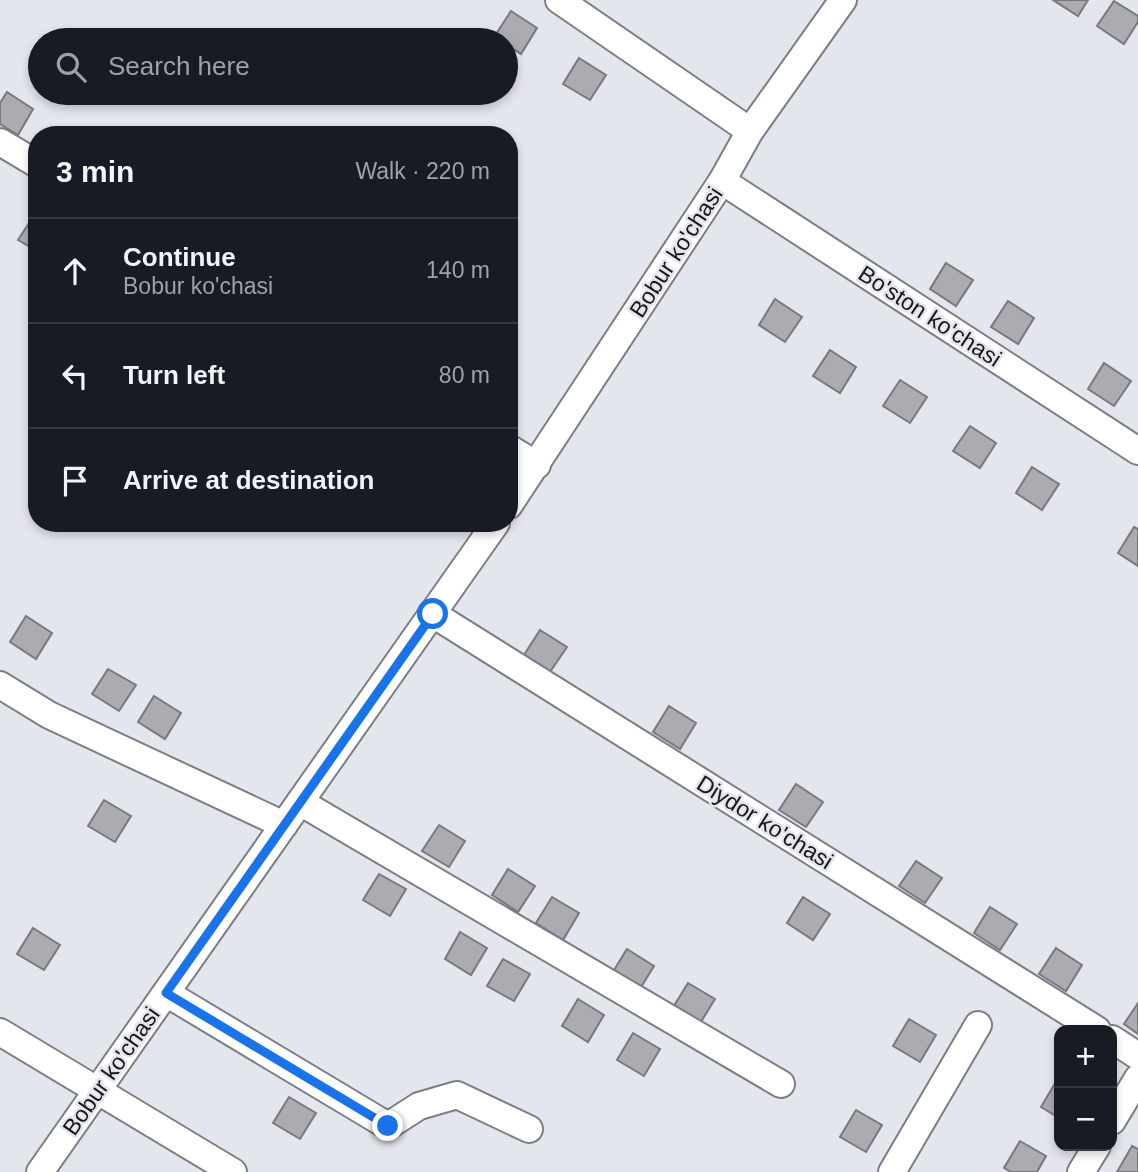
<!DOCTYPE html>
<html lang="en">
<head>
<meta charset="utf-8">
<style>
	body { margin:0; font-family:Helvetica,sans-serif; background:#242831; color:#f1f3f6 }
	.controls { position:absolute; right:21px; bottom:21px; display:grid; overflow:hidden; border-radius:14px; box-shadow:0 4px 10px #0003 }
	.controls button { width:63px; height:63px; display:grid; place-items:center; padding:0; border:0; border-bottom:2px solid #363941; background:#171b24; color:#f1f3f6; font:35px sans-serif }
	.stop { position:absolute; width:21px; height:21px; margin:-16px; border:5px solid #1a73e8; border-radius:50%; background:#fff }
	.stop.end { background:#1a73e8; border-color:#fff; box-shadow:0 2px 7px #0008 }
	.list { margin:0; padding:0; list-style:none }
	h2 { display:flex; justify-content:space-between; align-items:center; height:91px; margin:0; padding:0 28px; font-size:30px }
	h2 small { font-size:23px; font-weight:400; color:#9ea1a6 }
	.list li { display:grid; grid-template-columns:46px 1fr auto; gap:21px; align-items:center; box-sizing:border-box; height:105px; padding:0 28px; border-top:2px solid #363941 }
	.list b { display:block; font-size:26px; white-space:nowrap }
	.list p { margin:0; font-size:23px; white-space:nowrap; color:#9ea1a6 }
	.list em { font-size:23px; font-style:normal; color:#9ea1a6 }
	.icon { flex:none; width:38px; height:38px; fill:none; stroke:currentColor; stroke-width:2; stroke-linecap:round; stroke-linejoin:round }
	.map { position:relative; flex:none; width:1138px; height:1172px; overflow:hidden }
	.search { position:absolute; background:#171b24; box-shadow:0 4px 10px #0003; left:28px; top:28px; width:490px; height:77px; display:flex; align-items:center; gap:18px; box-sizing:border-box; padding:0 24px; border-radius:38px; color:#9ea1a6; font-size:26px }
	.panel { position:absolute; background:#171b24; box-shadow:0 4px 10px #0003; left:28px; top:126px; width:490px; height:406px; border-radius:28px }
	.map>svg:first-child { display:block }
	.building { fill:#aaacb2; stroke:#77797f; stroke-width:2 }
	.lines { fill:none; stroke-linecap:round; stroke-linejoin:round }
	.minor-casing { stroke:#7c7e84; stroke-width:30 }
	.minor { stroke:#fff; stroke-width:26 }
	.route { stroke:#1a73e8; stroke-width:9 }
	.labels { text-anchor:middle; stroke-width:5; stroke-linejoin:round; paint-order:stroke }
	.street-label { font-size:23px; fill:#17181a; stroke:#e4e6ed }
</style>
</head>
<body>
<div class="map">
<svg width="1138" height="1172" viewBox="0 0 1138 1172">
	<rect width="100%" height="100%" fill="#e4e6ed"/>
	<g class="building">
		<path d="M1053,0H1088L1078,16Z"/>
		<path d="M1114,1L1138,16V22L1124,44L1097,26Z"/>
		<path d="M511,11L537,28L521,54L506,44V40L494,37Z"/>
		<path d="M579,58L606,75L590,100L563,84Z"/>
		<path d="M7,92L33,109L18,135L0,124V103Z"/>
		<path d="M35,214L37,215V251L18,240Z"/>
		<path d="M946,263L973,280L956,306L930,289Z"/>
		<path d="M775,299L802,317L785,342L759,325Z"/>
		<path d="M1008,301L1034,318L1018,344L991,327Z"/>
		<path d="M830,350L856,367L840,393L813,376Z"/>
		<path d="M1104,363L1131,381L1114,406L1088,389Z"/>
		<path d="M900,380L927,397L910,423L883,406Z"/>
		<path d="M970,426L996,443L980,468L953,451Z"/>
		<path d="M1032,467L1059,484L1042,510L1016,493Z"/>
		<path d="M1134,527L1138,529V566L1118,553Z"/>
		<path d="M26,616L52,633L36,659L10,642Z"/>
		<path d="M540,630L567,647L550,672L524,655Z"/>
		<path d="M108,669L136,685L119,711L92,694Z"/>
		<path d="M154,696L181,713L165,739L138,722Z"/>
		<path d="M669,706L696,723L680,749L653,732Z"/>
		<path d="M796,784L823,802L806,827L779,810Z"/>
		<path d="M104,800L131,816L115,842L88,826Z"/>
		<path d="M439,825L465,841L449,867L422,851Z"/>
		<path d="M916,861L942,878L925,903L899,886Z"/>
		<path d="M508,869L535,886L518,912L492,895Z"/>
		<path d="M379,874L406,889L390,916L363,900Z"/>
		<path d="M552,897L579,913L563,940L536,923Z"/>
		<path d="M803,897L830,914L813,940L787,923Z"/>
		<path d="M990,907L1017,924L1000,950L974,933Z"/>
		<path d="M33,928L60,945L44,970L17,954Z"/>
		<path d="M460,932L487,948L471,975L445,959Z"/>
		<path d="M1056,948L1082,965L1066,991L1039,974Z"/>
		<path d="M627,949L654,966L638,992L611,975Z"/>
		<path d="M503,959L530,974L514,1001L487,986Z"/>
		<path d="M688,983L715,999L699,1025L672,1009Z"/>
		<path d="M578,999L604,1015L588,1042L562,1026Z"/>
		<path d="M1138,1003V1034L1124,1024Z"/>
		<path d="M909,1019L936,1035L920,1062L893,1046Z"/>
		<path d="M633,1033L660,1049L644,1076L617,1060Z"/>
		<path d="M1057,1080L1059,1082V1118L1041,1107Z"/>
		<path d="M289,1097L316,1113L300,1139L273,1123Z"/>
		<path d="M856,1110L882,1125L866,1152L840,1137Z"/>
		<path d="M1020,1141L1046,1156L1037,1172H1011L1004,1168Z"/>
		<path d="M1132,1146L1138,1149V1172H1117Z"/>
	</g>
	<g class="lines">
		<g class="minor-casing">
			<g id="minor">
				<path d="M559,0L750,131"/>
				<path d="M0,142L37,164"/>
				<path d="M722,181L1138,451"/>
				<path d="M509,448L537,465"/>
				<path d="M509,505L722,181L750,131L843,0"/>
				<path d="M433,614L1097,1030"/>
				<path d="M0,685L49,715L284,825"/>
				<path d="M300,802L781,1084"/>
				<path d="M166,993L388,1126L419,1106L457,1095L529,1129"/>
				<path d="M0,1032L233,1172"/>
				<path d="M1112,1039L1138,1056"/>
				<path d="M1112,1121L1138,1078"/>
				<path d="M40,1172L496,523"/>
				<path d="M892,1172L978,1025"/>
				<path d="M1081,1172L1097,1146"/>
			</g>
		</g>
		<use href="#minor" class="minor"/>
	</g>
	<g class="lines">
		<path class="route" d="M388,1126L166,993L433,614"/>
	</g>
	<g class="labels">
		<g class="street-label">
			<text transform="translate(676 252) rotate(-57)" y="8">Bobur ko'chasi</text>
			<text transform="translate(930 316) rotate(33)" y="8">Bo'ston ko'chasi</text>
			<text transform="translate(765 822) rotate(32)" y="8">Diydor ko'chasi</text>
			<text transform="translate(111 1071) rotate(-55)" y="8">Bobur ko'chasi</text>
		</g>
	</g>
</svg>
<div class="controls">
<button>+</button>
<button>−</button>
</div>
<div class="stop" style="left:433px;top:614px"></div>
<div class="stop end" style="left:388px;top:1126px"></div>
<div class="search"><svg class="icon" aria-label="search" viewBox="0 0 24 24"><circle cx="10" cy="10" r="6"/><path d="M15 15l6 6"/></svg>Search here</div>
<section class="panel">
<h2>3 min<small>Walk · 220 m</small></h2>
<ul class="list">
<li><svg class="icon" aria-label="ahead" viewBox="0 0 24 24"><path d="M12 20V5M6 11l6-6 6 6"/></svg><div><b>Continue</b><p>Bobur ko'chasi</p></div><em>140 m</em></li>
<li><svg class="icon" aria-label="left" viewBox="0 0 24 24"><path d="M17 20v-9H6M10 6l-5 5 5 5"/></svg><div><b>Turn left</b></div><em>80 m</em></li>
<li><svg class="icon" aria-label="arrive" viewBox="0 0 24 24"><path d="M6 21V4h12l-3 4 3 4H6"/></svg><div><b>Arrive at destination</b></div></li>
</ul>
</section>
</div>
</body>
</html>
